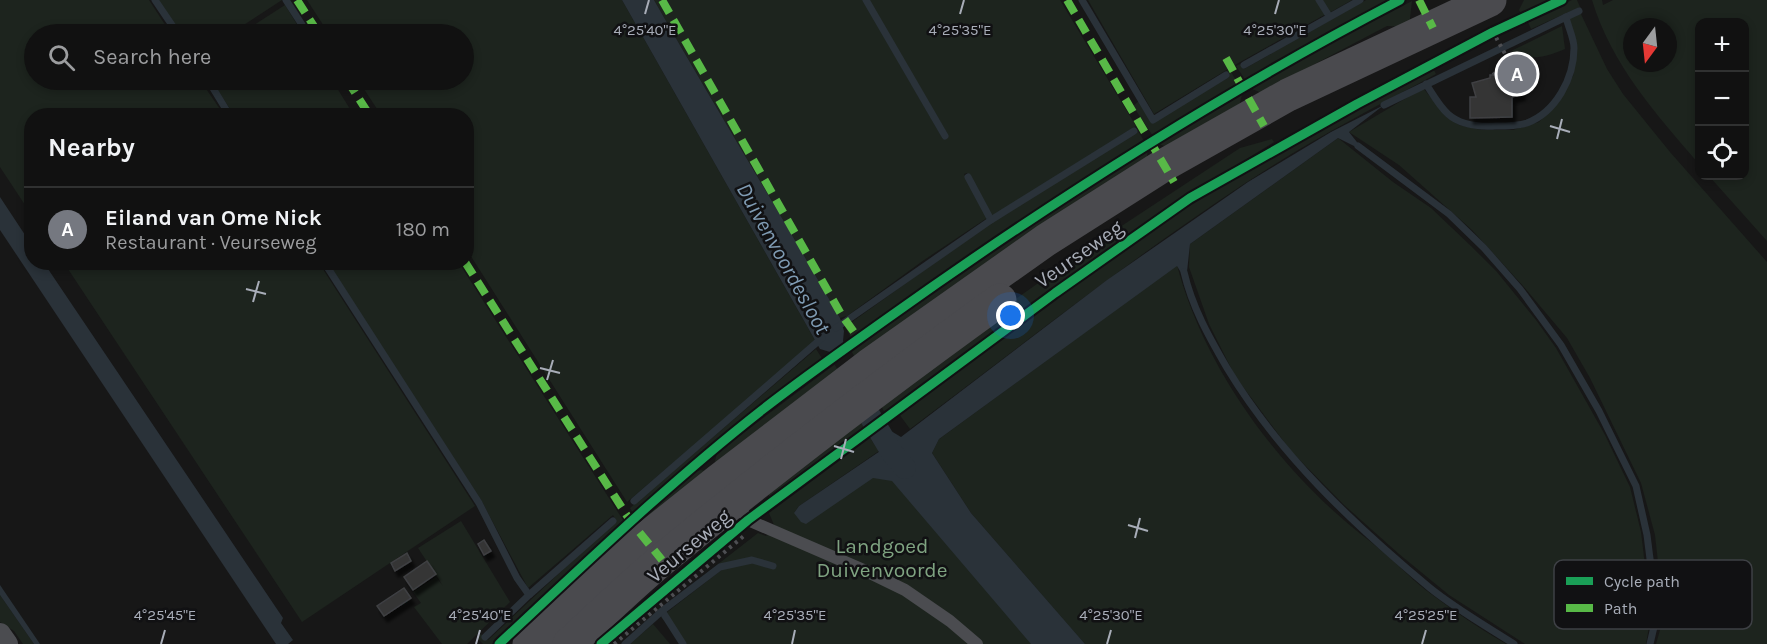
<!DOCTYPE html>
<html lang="en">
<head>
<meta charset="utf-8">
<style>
	body { margin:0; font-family:Karla,sans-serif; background:#1a1a1a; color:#f1f3f6 }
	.controls { position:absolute; right:18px; top:18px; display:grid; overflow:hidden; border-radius:12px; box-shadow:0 3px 9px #0003 }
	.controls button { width:54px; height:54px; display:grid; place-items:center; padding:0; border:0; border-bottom:2px solid #303131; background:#111; color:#f1f3f6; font:30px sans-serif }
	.compass { position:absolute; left:1623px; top:18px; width:54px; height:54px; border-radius:50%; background:#111; box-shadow:0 3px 9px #0003; rotate:195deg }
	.you { position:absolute; left:1011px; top:316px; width:21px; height:21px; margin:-15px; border:4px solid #fff; border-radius:50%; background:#1a73e8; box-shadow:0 0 0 9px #1a73e833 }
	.badge { display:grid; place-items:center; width:39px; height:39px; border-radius:50%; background:#757880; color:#fff; font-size:20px; font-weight:700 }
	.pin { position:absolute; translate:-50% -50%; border:3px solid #fff; box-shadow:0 2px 6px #0006 }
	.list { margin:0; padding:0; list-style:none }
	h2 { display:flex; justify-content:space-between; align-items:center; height:78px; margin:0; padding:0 24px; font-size:26px }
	h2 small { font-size:20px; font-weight:400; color:#9c9d9f }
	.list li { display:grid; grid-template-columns:39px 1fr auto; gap:18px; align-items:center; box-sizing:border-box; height:84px; padding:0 24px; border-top:2px solid #303131 }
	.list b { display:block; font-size:22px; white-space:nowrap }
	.list p { margin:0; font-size:20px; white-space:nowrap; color:#9c9d9f }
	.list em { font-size:20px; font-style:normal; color:#9c9d9f }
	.icon { flex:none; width:33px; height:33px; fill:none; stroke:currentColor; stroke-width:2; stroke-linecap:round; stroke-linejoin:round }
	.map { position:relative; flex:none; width:1767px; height:644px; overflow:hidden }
	.search { position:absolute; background:#111; box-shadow:0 3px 9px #0003; left:24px; top:24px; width:450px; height:66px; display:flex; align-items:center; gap:15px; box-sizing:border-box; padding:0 21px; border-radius:33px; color:#9c9d9f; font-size:22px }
	.panel { position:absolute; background:#111; box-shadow:0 3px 9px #0003; left:24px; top:108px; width:450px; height:162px; border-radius:24px }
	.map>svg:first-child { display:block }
	.green { fill:#1d241e; fill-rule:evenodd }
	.water { fill:#2a3239 }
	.pier { fill:#171717 }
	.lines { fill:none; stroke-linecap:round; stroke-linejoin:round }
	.stream { stroke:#2a3239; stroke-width:7 }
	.canal { stroke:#2a3239; stroke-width:22 }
	.building { fill:#353536; stroke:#3f4043; stroke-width:1.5; filter:url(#shadow) }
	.path { stroke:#4d4e52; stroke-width:4; stroke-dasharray:3 4.5; stroke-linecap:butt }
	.lane { stroke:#4b4c50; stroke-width:12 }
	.street { stroke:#4b4c50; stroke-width:22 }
	.secondary { stroke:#4a4a4e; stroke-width:33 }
	.quiet { stroke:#58b947; stroke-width:8; stroke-dasharray:15 8; stroke-linecap:butt }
	.cycleway-casing { stroke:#111113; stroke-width:13 }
	.cycleway { stroke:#1a9f57; stroke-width:9 }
	.ticks { fill:none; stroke:#a8adb8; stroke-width:2 }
	.labels { text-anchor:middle; stroke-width:5; stroke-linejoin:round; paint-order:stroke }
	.street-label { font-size:21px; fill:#a8adb8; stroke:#111113 }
	.park-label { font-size:21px; fill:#7fa381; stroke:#111113 }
	.water-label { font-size:22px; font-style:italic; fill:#7f9bb3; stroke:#111113 }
	.key { fill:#111113; stroke:#3e4045; stroke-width:1.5 }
	.key-label { font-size:16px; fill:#a8adb8 }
	.ticks-label { font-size:15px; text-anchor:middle; fill:#a8adb8; stroke:#111113; stroke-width:5; stroke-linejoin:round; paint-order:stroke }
</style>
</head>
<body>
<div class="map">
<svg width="1767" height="644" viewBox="0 0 1767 644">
	<defs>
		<filter id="shadow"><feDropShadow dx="3.5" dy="6" stdDeviation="1.5" flood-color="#0009"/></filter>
	</defs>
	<rect width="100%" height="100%" fill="#171717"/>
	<g class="green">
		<path d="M0,0H149L171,34H34V80H200L224,115L32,116L31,214L0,167Z"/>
		<path d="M157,0H282L230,34H179Z"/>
		<path d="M307,0H622L816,342L627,502L467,250L466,116L381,115L358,80H464V34H329Z"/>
		<path d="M654,0H863L943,139L948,135L869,0H1060L1136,126L992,216L967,173L964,174L987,218L924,260L847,316L840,318C779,211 715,107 654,0Z"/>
		<path d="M1088,0H1317L1326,14L1233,66L1154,114Z"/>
		<path d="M1322,0H1352L1329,13Z"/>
		<path d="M1366,0H1392L1335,29L1246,81L1236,66L1240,64L1244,69Z"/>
		<path d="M1524,0H1552L1522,15L1519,10Z"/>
		<path d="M1572,0H1577L1580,7L1531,29L1528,22Z"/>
		<path d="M1592,0H1602L1603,5L1613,0H1767V241L1709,176H1744V22H1700L1699,164C1656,114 1611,64 1592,0ZM1632,27H1668V63H1632Z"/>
		<path d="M1412,1L1409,27L1387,26L1292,76L1272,97L1252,89L1340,38Z"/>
		<path d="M285,5L303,34H240Z"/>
		<path d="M1580,12L1607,69L1623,94L1670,152L1767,262V644H1656L1664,616L1655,535L1641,483L1590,378L1567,338L1524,287L1472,230L1399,165L1349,132L1423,88L1445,115L1459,125L1482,130H1513L1539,122L1559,102L1573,76L1577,47L1568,18Z"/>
		<path d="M1562,26L1565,49C1546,57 1529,62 1511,51Z"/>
		<path d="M1433,68L1436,74C1372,109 1307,142 1247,182C1130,259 1021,346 910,429L899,414L1148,232L1258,163Z"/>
		<path d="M1230,70L1239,86L1153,136L1133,106L1139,101L1153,122L1229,77L1226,71Z"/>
		<path d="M211,80H332L350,109L362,115H234Z"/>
		<path d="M1242,95L1236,117L1177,151L1159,144Z"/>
		<path d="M1138,131L1144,141L997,235L852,339L845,327L991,222Z"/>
		<path d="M1338,138L1393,182L1431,208L1471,246L1497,272L1536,320L1556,348L1605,435L1630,487L1641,532L1651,615L1646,644H1525L1449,595L1399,554L1343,504L1290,450L1235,376L1209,324L1189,267L1190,244Z"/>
		<path d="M1272,139L1274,142L1152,218L769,499V494L891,387L1088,248L1240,148Z"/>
		<path d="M1148,150L1145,169L717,466L715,461L717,453C857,346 998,243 1148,150Z"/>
		<path d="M64,263H319L475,506L302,622Z"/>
		<path d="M328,263H459L623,520L621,524L492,644H483L477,638L481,634L488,640L616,520L613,515L528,588L481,500Z"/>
		<path d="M1177,265C1201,358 1266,451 1337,514C1352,528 1368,539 1383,552C1398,564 1411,579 1427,591C1452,610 1479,628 1506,644H1085L1076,634L971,513L932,453L939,439Z"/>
		<path d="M816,349L823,360L700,455L633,513L630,508Z"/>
		<path d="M870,438L879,451L799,506L794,513L901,442L1070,644H684L661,617L733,561L720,565L704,575L758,533L766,536L778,527L774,525L769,513Z"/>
		<path d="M701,470L706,471L649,521L642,519L696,471Z"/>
		<path d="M461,521L510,602L467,644H442L414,607L421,603L413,592L436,577L443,586L418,548Z"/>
		<path d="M0,595L34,644H23L14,631L0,622Z"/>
		<path d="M653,624L670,644H630Z"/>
	</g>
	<g class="water">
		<path d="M622,0H654C715,107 779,211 840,318L844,331L843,341L891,431L901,437L1107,280L1248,182L1331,132L1384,105L1349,132L1364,151L1338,138L1190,244L1186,281L1177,266L939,439L932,453L971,513L1085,644H1031L892,481L873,478L806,524L801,522L794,513L799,506L886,447V436L830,352L820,349Z"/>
		<path d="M0,197L31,244L32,262L44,263L283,618L281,623L293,640L288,644H276L0,230Z"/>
		<path d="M0,585L40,644H34L0,595Z"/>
	</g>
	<path class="pier" d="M846,341L893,428L883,437L828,355Z"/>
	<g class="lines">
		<g class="stream">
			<path d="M155,0L178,34"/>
			<path d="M286,0L308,34"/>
			<path d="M866,0L945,136"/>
			<path d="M1082,0L1153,120L1226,75"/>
			<path d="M1319,0L1329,16"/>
			<path d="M1566,17L1579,11"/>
			<path d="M1244,65L1360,0"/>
			<path d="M208,80L230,116"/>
			<path d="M335,80L336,81"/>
			<path d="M1384,105L1566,17C1568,27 1574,38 1574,48C1574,78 1556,112 1527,123C1518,126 1506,126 1496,126C1479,127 1460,125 1448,114C1439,106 1432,93 1426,84"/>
			<path d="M1358,146L1449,214L1484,248L1520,289L1561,345L1599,411L1636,486L1647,535L1657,614L1650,644"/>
			<path d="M968,177L991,220"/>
			<path d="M324,262L479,503L517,578L529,595"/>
			<path d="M1184,272C1192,307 1209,337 1227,368C1279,454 1353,524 1430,588C1456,609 1486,626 1514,644"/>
			<path d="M836,328L991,220L1134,131"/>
			<path d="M634,501L822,338"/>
			<path d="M662,611L683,644"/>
			<path d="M485,637L529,595L613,521"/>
			<path d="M625,644L662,611L720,567L752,560L773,566"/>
		</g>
		<path class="canal" d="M854,390L893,454L905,468"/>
	</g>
	<g class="building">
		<path d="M1515,71L1522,94L1512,97V117L1470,118V97H1476L1472,83L1490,78V75H1495V76Z"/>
		<path d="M484,540L491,551L484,555L478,544Z"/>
		<path d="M407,553L411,561L395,571L391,563Z"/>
		<path d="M427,561L436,574L413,590L404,577Z"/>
		<path d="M404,588L411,598L384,616L377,606Z"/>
	</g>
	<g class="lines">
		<g class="path">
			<path d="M1493,75L1509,61L1493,32"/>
			<path d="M614,644L745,535"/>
		</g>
		<path class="lane" d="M736,502L748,520L866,571L905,590L950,621L977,644"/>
		<path class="street" d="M0,634L7,644"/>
		<g class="secondary">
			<path d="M529,644L645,539L719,480L869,365L1046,240L1164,165L1288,95L1490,0"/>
			<path d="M569,644C601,615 631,585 664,558C773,468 885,383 1000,300"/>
		</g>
		<g class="quiet">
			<path d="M297,0L319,34"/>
			<path d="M662,0L841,314L859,339"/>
			<path d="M1067,0L1174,182"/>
			<path d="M1419,0L1433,28"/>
			<path d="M1226,58L1264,126"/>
			<path d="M347,80L370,116"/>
			<path d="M465,262L631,522L662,560"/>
		</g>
		<g class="cycleway-casing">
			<g id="cycleway">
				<path d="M499,644C585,564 670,482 762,410C803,378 846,348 888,318C1052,201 1222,93 1400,0"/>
				<path d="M601,644L748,520L1055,293L1190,198L1357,104L1493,32L1562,0"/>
			</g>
		</g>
		<use href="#cycleway" class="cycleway"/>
	</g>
	<path class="ticks" d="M645,14L649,0M960,14L964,0M1275,14L1279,0M1550,126L1570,132M1557,139L1562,119M246,289L266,294M253,302L259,281M540,368L560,373M547,380L553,360M834,446L854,452M841,459L846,439M1128,525L1148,531M1135,538L1140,518M161,644L165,630M476,644L480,630M792,644L795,630M1107,644L1111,630M1422,644L1426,630"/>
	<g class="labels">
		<g class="street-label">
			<text transform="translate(1079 254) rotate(-35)" y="7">Veurseweg</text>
			<text transform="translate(689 546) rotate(-40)" y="7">Veurseweg</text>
		</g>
		<g class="park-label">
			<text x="882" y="553">Landgoed<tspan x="882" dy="24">Duivenvoorde</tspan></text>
		</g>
		<g class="water-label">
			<text transform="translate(784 258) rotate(61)" y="8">Duivenvoordesloot</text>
		</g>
	</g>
	<rect x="1554" y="560" width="198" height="69" rx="9" class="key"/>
	<rect x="1566" y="577" width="27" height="8" fill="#1a9f57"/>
	<rect x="1566" y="604" width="27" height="8" fill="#58b947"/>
	<g class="key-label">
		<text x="1604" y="587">Cycle path</text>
		<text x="1604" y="614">Path</text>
	</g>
	<g class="ticks-label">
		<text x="645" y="35">4°25'40"E</text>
		<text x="960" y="35">4°25'35"E</text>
		<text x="1275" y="35">4°25'30"E</text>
		<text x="165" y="620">4°25'45"E</text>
		<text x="480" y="620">4°25'40"E</text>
		<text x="795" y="620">4°25'35"E</text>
		<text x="1111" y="620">4°25'30"E</text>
		<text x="1426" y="620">4°25'25"E</text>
	</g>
</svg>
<div class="controls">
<button>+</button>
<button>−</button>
<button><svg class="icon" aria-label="locate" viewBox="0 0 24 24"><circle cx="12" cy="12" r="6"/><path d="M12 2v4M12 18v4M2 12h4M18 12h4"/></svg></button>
</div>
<svg class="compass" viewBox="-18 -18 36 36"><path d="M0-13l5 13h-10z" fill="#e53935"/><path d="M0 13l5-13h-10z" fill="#9c9d9f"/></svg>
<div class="you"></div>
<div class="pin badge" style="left:1517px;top:74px">A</div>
<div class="search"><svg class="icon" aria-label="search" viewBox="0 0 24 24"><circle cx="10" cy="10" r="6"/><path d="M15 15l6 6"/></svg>Search here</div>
<section class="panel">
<h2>Nearby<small></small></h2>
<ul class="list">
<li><span class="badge">A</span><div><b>Eiland van Ome Nick</b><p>Restaurant · Veurseweg</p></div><em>180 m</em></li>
</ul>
</section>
</div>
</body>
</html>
